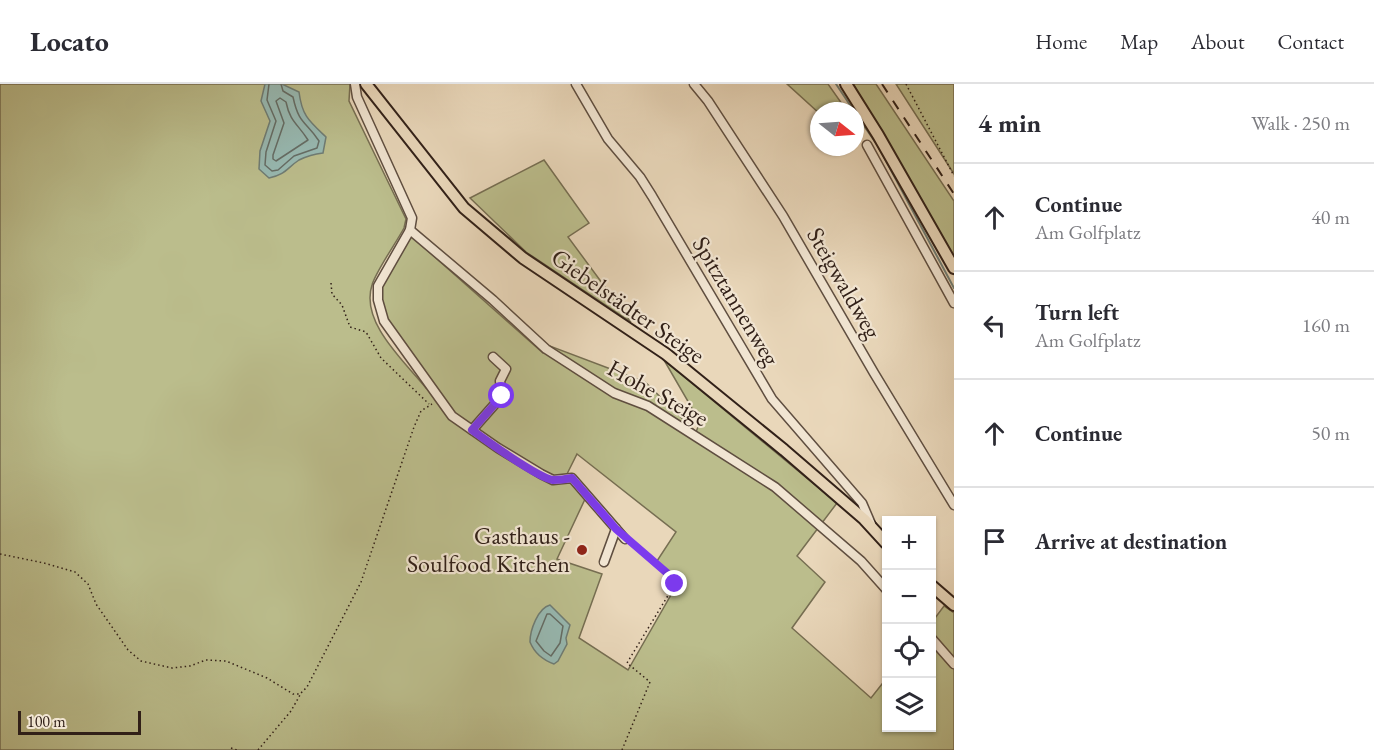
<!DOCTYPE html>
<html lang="en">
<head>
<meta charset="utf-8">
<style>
	body { margin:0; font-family:"EB Garamond",serif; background:#f2f2f3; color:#2b2b33 }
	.controls { position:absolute; right:18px; bottom:18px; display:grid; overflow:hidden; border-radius:0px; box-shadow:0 2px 4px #0004 }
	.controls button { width:54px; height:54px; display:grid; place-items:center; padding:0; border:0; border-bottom:2px solid #e1e1e2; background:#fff; color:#2b2b33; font:30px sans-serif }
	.compass { position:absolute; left:810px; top:18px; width:54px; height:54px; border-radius:50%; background:#fff; box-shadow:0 2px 4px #0004; rotate:107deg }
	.scale { position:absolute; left:18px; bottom:15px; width:123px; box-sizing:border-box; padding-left:6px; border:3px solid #312018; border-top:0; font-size:16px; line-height:21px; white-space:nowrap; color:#312018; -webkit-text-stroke:4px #f1e5d2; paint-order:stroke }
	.stop { position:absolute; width:18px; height:18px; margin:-14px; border:4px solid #7c3aed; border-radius:50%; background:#fff }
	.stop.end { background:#7c3aed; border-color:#fff; box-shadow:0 2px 6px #0008 }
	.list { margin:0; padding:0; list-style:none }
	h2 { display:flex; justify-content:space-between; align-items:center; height:78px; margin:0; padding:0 24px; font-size:26px }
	h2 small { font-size:20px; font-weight:400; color:#7c7c81 }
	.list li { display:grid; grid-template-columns:39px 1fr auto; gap:18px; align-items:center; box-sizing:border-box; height:108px; padding:0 24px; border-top:2px solid #e1e1e2 }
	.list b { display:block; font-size:22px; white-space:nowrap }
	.list p { margin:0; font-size:20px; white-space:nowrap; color:#7c7c81 }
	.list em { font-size:20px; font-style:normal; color:#7c7c81 }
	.icon { flex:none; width:33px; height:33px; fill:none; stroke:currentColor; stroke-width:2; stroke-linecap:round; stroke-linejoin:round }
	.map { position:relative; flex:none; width:954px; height:666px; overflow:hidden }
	header { display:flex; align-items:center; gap:36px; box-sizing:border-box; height:84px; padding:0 30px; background:#fff; border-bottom:2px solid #e1e1e2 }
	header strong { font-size:28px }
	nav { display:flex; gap:33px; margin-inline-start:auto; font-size:21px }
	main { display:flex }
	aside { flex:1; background:#fff }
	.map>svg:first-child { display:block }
	.green { fill:#bbbd8c; stroke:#766e52; stroke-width:1.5; fill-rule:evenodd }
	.water { fill:#97b9b2; stroke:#6e7c74; stroke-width:1.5 }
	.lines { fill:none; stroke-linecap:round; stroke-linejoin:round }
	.shore { stroke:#646c65; stroke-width:1.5 }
	.stream { stroke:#6e7c74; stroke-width:2 }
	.minor-casing { stroke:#5f4e40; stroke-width:11 }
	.major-casing { stroke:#312018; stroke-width:14 }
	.path { stroke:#312018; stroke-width:1.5; stroke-dasharray:1.5 3; stroke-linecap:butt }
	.minor { stroke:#f1e5d2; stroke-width:8 }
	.major { stroke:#e9d7ba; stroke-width:10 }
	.rail { stroke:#312018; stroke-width:2; stroke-dasharray:10 10; stroke-linecap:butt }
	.route { stroke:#7c3aed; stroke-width:8 }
	.poi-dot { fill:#8f2418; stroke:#f1e5d2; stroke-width:2 }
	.labels { text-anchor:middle; stroke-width:4.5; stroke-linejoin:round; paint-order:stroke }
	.street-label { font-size:24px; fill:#312018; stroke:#f1e5d2 }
	.poi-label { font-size:24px; fill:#312018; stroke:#f1e5d2; text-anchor:end }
</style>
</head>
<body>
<header>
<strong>Locato</strong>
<nav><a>Home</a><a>Map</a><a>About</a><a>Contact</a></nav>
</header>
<main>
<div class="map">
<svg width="954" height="666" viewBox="0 0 954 666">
	<rect width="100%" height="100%" fill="#e9d7ba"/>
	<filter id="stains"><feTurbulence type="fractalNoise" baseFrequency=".00333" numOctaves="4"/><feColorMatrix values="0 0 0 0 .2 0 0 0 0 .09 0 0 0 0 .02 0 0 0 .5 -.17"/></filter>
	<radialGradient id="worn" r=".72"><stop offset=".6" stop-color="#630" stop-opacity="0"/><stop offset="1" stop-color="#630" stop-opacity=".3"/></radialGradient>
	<g class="green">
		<path d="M0,0H350L349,17L406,135L404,144C396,159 376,187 372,201C360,238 404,277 426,304L431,296C416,275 374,231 381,204C384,191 403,163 410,151L543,269L550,262L645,298L696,348L700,338L664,276L837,419L797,472L825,498L792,544L871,614L886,595V644H932V538L944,522L954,529V666H0ZM577,370L676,448L657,477L676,502L628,586L579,554L602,490L557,475L586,413L565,394Z"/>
		<path d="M787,0H828L847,27H819V29Z"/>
		<path d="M853,0H876L954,117V191L864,18Z"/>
		<path d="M896,0H954V90Z"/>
		<path d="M544,76L589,139L568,153L631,238L526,168L470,114Z"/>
	</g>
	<g class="water">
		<path d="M265,0H282L299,8C302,32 309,37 326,53L323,69C314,70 307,72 299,76C287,84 285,91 269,94L259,85L260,67L270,37L261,17Z"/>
		<path d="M550,521L570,541L566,554L567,560L558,577L554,580C543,576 534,568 530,558C530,546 538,524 550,521Z"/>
	</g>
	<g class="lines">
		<g class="shore">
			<path d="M269,0L267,16L276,37L266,68L265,81L272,87L278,86L294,72L317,64L319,57C306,37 299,41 293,13L283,7L281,0"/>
			<path d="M280,14L286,18C290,38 298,40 308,56L276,77L273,75V71L284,39L276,17Z"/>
			<path d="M547,530H550L563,542L560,559L551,572L544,567L536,557Z"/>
		</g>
		<g class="stream">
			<path d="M836,0L854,27"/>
			<path d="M855,29L878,62L954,204"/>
		</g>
		<g class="minor-casing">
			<g id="minor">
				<path d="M355,0L357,13L412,134L410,146L378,202V216L384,237L452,332L498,364L541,390L553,396L572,394L625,455"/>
				<path d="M576,0L608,55L640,93L652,112L772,315L862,419L871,440"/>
				<path d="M694,0L708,17L783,132L874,289L954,421"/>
				<path d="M867,61L954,219"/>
				<path d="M410,146L493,216L546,265L614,309L648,322L775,403L861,477L886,505"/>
				<path d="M472,346L502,312L500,297L506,285L493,273"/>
				<path d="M604,478L616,445"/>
				<path d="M932,555L954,580"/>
			</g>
		</g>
		<g class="major-casing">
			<g id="major">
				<path d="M366,0L464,124L523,174L666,270L784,366L864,435L886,459"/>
				<path d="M846,0L878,51L954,184"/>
				<path d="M932,502L954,521"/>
			</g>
		</g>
		<g class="path">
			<path d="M906,0L954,92"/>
			<path d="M331,199L332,210L342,221L350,243L366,248L381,274L429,320"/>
			<path d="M0,470L44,479L75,488L88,500L96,520L128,566L141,577L172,584L190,582L206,576L226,577L267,594L293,610H300L307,603L361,498L414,343L421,327L432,320"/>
			<path d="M231,664L237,666"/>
			<path d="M258,666L291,627L300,611"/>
			<path d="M622,666L650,598L627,579L675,500L667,489L631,459"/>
		</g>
		<use href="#minor" class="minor"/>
		<use href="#major" class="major"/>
		<path class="rail" d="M882,0L954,110"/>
	</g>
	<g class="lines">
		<path class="route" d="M502,312L472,346C487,357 537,393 553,396C559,396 567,395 572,394L616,445L667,489L675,500"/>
	</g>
	<circle class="poi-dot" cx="582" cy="466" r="6"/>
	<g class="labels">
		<g class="street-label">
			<text transform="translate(844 199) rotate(60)" y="8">Steigwaldweg</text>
			<text transform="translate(736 217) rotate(59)" y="8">Spitztannenweg</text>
			<text transform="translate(628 222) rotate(35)" y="8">Giebelstädter Steige</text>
			<text transform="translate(658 309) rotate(29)" y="8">Hohe Steige</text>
		</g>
		<g class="poi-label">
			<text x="570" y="460">Gasthaus -<tspan x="570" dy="28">Soulfood Kitchen</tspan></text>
		</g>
	</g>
	<rect width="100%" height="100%" filter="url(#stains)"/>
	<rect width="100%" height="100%" fill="url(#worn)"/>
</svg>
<div class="controls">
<button>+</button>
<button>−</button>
<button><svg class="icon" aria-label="locate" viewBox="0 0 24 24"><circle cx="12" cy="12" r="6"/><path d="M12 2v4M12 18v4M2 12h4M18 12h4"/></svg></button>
<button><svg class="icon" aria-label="layers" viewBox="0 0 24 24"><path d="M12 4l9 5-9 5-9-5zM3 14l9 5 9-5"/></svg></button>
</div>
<svg class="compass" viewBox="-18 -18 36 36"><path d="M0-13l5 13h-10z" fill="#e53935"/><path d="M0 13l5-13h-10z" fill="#7c7c81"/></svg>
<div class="scale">100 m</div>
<div class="stop" style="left:502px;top:312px"></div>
<div class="stop end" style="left:675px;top:500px"></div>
</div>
<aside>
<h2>4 min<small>Walk · 250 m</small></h2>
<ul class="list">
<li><svg class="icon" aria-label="ahead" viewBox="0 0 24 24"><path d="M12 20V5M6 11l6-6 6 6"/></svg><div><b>Continue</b><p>Am Golfplatz</p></div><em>40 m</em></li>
<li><svg class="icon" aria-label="left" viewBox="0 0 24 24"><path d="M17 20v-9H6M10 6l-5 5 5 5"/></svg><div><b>Turn left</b><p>Am Golfplatz</p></div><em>160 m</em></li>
<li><svg class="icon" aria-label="ahead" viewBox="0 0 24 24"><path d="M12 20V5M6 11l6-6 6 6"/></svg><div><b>Continue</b></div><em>50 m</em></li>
<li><svg class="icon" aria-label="arrive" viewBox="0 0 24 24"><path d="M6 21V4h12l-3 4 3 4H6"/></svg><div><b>Arrive at destination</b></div></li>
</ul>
</aside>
</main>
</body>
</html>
